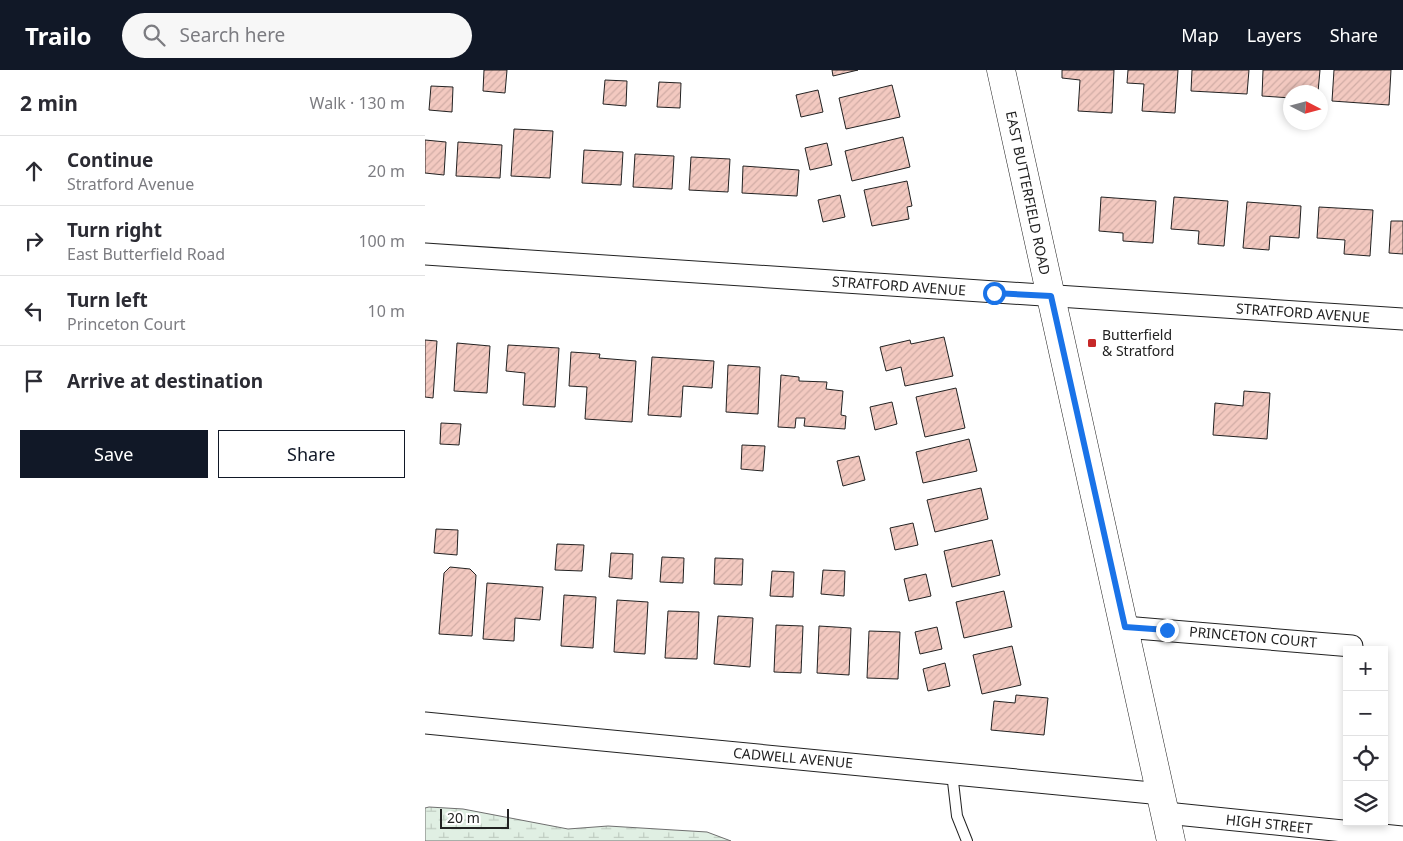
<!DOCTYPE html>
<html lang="en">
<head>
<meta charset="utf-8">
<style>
	body { margin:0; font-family:"Noto Sans",sans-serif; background:#f7f7f7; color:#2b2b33 }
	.controls { position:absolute; right:15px; bottom:15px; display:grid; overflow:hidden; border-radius:0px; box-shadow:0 2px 8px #0003 }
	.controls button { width:45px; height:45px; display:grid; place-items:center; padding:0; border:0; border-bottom:1px solid #e1e1e2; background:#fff; color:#2b2b33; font:25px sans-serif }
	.compass { position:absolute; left:858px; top:15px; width:45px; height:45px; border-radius:50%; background:#fff; box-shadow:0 2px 8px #0003; rotate:96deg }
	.scale { position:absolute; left:15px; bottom:12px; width:69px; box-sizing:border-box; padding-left:5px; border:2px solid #222; border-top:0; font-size:14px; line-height:18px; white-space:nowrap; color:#222; -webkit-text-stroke:4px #fff; paint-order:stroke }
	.stop { position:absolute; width:15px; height:15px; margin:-11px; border:4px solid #1a73e8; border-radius:50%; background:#fff }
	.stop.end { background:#1a73e8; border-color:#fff; box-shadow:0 1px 5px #0008 }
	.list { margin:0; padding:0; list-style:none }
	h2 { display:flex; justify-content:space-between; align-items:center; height:65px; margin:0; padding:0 20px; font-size:21px }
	h2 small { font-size:16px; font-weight:400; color:#7c7c81 }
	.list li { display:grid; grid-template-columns:32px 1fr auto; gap:15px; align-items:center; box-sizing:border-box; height:70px; padding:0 20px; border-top:1px solid #e1e1e2 }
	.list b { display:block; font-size:19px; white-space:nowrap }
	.list p { margin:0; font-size:16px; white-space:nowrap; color:#7c7c81 }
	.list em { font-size:16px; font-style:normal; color:#7c7c81 }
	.actions { display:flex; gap:10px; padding:15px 20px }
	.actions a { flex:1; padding:11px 0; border:1px solid #111827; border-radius:0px; text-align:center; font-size:18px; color:#111827 }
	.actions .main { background:#111827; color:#fff }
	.icon { flex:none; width:28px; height:28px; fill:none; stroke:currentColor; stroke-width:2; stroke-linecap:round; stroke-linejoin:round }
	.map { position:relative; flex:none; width:978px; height:771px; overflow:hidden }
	header { display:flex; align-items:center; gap:30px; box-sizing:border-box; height:70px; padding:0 25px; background:#111827; color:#fff }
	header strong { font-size:24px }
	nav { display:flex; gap:28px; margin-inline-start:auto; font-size:18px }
	.search { width:350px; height:45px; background:#f7f7f7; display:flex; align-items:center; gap:12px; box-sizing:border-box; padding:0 18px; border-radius:28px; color:#7c7c81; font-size:19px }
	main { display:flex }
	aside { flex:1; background:#fff }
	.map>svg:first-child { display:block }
	.wetland { fill:url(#wetland-marsh); stroke:#6f6f6f }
	.building { fill:url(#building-hatch); stroke:#222 }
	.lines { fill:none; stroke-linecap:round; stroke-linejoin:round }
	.lane-casing { stroke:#222; stroke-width:12 }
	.street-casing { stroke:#222; stroke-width:23 }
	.secondary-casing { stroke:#222; stroke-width:29 }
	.lane { stroke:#fff; stroke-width:10 }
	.street { stroke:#fff; stroke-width:21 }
	.secondary { stroke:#fff; stroke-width:28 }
	.route { stroke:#1a73e8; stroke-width:6 }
	.poi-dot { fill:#c62828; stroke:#fff; stroke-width:2 }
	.labels { text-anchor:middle; stroke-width:4; stroke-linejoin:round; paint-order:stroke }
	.street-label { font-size:14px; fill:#222; stroke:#fff }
	.poi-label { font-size:14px; fill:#222; stroke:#fff; text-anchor:start }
</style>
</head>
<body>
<header>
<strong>Trailo</strong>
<div class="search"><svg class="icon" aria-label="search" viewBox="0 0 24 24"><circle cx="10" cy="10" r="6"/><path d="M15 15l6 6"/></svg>Search here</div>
<nav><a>Map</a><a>Layers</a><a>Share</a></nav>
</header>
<main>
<aside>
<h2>2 min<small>Walk · 130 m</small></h2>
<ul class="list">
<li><svg class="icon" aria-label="ahead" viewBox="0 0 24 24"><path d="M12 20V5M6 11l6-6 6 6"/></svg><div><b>Continue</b><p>Stratford Avenue</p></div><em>20 m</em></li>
<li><svg class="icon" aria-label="right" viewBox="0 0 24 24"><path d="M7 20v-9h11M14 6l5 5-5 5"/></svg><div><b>Turn right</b><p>East Butterfield Road</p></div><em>100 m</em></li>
<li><svg class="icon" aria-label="left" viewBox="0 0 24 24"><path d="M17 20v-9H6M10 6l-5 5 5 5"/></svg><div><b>Turn left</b><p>Princeton Court</p></div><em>10 m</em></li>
<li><svg class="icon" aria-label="arrive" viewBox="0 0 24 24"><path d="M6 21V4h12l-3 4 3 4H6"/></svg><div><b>Arrive at destination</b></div></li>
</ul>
<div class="actions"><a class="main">Save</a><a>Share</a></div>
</aside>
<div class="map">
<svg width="978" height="771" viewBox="0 0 978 771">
	<defs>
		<pattern id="wetland-marsh" width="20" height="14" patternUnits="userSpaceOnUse" patternTransform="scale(1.25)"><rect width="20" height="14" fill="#e0efe3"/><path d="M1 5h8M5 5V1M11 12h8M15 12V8" fill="none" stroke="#c0cdc2"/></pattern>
		<pattern id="building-hatch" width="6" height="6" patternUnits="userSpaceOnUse" patternTransform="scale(1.25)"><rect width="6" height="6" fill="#f3c9c0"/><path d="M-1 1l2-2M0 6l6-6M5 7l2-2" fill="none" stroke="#d0aca5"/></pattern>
	</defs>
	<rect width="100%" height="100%" fill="#fff"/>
	<path class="wetland" d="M4,737L38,739L143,759L183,756L282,762L306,771H0V738Z"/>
	<g class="building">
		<path d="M59,0H82L80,23L58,21Z"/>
		<path d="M407,0H433L408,6Z"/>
		<path d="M637,0H689L687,43L653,41L655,10L637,8Z"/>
		<path d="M703,0H753L750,43L717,41L719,14L702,13Z"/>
		<path d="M767,0H824L822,24L766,21Z"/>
		<path d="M838,0H895L893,22H866V28L837,26Z"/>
		<path d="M909,0H966L964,35L907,31Z"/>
		<path d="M180,10L202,11L201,36L178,34Z"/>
		<path d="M234,12L256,13L255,38L232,37Z"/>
		<path d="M467,15L475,47L421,59L414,28Z"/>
		<path d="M6,16L28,17L27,42L4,40Z"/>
		<path d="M393,20L398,42L376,47L371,25Z"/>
		<path d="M89,59L128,61L125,108L86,106Z"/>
		<path d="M478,67L485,97L427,111L420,81Z"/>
		<path d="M0,70L21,72L19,105L0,103Z"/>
		<path d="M33,72L77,75L75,108L31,106Z"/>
		<path d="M402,73L407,95L385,100L380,78Z"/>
		<path d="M159,80L198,82L196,115L157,113Z"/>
		<path d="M210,84L249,86L247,119L208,117Z"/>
		<path d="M266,87L305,89L303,122L264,120Z"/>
		<path d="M318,96L374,100L372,126L317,123Z"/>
		<path d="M482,111L487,136L482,137L484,149L447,156L439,120Z"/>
		<path d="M415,125L420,147L398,152L393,130Z"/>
		<path d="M676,127L731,131L728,173L698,171V163L674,161Z"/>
		<path d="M749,127L803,131L799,176L773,174L774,161L746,159Z"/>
		<path d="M822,132L876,136L874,168L845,166L844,180L818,178Z"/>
		<path d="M894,137L948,140L945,186L919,184L920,170L892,168Z"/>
		<path d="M966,151H978V184L964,183Z"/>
		<path d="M519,267L528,306L480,316L476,297L461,301L455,277L485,270L486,274Z"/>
		<path d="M0,270L12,271L8,328L0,327Z"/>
		<path d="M32,273L65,276L62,323L29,321Z"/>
		<path d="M83,275L134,278L130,337L98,335L100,303L81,301Z"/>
		<path d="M146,282L175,284L174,288L211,291L207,352L160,349L162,317L144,316Z"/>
		<path d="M227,287L289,291L287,318L258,316L256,347L223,345Z"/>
		<path d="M303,295L335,297L333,344L301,342Z"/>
		<path d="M356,305L374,307V311L402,312L401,319L418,321L416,345L421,346L420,359L379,356L380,348H371L370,358L353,357Z"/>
		<path d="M531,318L540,358L500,367L491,327Z"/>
		<path d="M819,321L845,323L842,369L788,365L790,333L818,336Z"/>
		<path d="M467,332L472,354L450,360L445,337Z"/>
		<path d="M16,353L36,354L34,375L15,374Z"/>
		<path d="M544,369L552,401L498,413L491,382Z"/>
		<path d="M317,375L340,376L338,401L316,399Z"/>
		<path d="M434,386L440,410L418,416L412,391Z"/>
		<path d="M556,418L563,449L510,462L502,430Z"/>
		<path d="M488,453L493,475L470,480L465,458Z"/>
		<path d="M11,459L33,460L32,485L9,483Z"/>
		<path d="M567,470L575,505L527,517L519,481Z"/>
		<path d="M132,474L159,475L157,501L130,500Z"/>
		<path d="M186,483L208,484L207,509L184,507Z"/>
		<path d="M237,487L259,488L258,513L235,512Z"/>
		<path d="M290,488L318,489L317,515L289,514Z"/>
		<path d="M25,497L45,499L51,505L47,566L14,564L19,503Z"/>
		<path d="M398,500L420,501L419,526L396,524Z"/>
		<path d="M347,501L369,502L368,527L345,526Z"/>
		<path d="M501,504L506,526L484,531L479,509Z"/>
		<path d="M62,513L118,517L115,550L90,548L89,571L58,569Z"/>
		<path d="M579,521L587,557L539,568L531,532Z"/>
		<path d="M139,525L171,527L168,578L136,576Z"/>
		<path d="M192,530L223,532L220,584L189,582Z"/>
		<path d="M243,541L274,542L272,589L240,588Z"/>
		<path d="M293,546L328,548L325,597L289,594Z"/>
		<path d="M351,555L378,556L376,603L349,602Z"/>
		<path d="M394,556L426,558L424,605L392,603Z"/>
		<path d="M512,557L517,579L495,584L490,562Z"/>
		<path d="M444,561L475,562L473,609L442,608Z"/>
		<path d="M587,576L596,615L557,624L548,585Z"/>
		<path d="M520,593L525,616L503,621L498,599Z"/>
		<path d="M591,625L623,628L619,665L566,660L569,631L590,633Z"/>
	</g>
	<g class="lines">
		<g class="lane-casing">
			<path id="lane" d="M527,703L532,746L542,771"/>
		</g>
		<g class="street-casing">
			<g id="street">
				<path d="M0,184L978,249"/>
				<path d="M699,557L927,576"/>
				<path d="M0,653L737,724"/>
				<path d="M741,743L978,767"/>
			</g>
		</g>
		<g class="secondary-casing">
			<path id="secondary" d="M576,0L746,771"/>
		</g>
		<use href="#lane" class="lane"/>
		<use href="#street" class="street"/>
		<use href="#secondary" class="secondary"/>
	</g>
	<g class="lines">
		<path class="route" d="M569,223L626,226L700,557L742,560"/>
	</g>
	<rect class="poi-dot" x="662" y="268" width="10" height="10" rx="2.5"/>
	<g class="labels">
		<g class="street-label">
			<text transform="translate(603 123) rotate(78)" y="5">EAST BUTTERFIELD ROAD</text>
			<text transform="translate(474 216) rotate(4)" y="5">STRATFORD AVENUE</text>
			<text transform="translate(878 243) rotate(4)" y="5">STRATFORD AVENUE</text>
			<text transform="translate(828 567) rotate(5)" y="5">PRINCETON COURT</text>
			<text transform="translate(368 688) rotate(5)" y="5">CADWELL AVENUE</text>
			<text transform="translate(844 754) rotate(6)" y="5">HIGH STREET</text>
		</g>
		<g class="poi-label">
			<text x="677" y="270">Butterfield<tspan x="677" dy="16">&amp; Stratford</tspan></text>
		</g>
	</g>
</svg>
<div class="controls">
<button>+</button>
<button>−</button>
<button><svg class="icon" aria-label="locate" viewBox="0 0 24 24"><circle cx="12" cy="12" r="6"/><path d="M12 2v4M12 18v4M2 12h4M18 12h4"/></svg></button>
<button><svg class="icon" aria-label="layers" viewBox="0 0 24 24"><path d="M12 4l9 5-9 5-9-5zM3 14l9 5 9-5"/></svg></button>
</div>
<svg class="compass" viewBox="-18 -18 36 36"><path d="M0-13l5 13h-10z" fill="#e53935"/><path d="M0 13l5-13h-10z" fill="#7c7c81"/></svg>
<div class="scale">20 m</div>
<div class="stop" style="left:569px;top:223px"></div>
<div class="stop end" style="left:742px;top:560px"></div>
</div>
</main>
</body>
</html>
